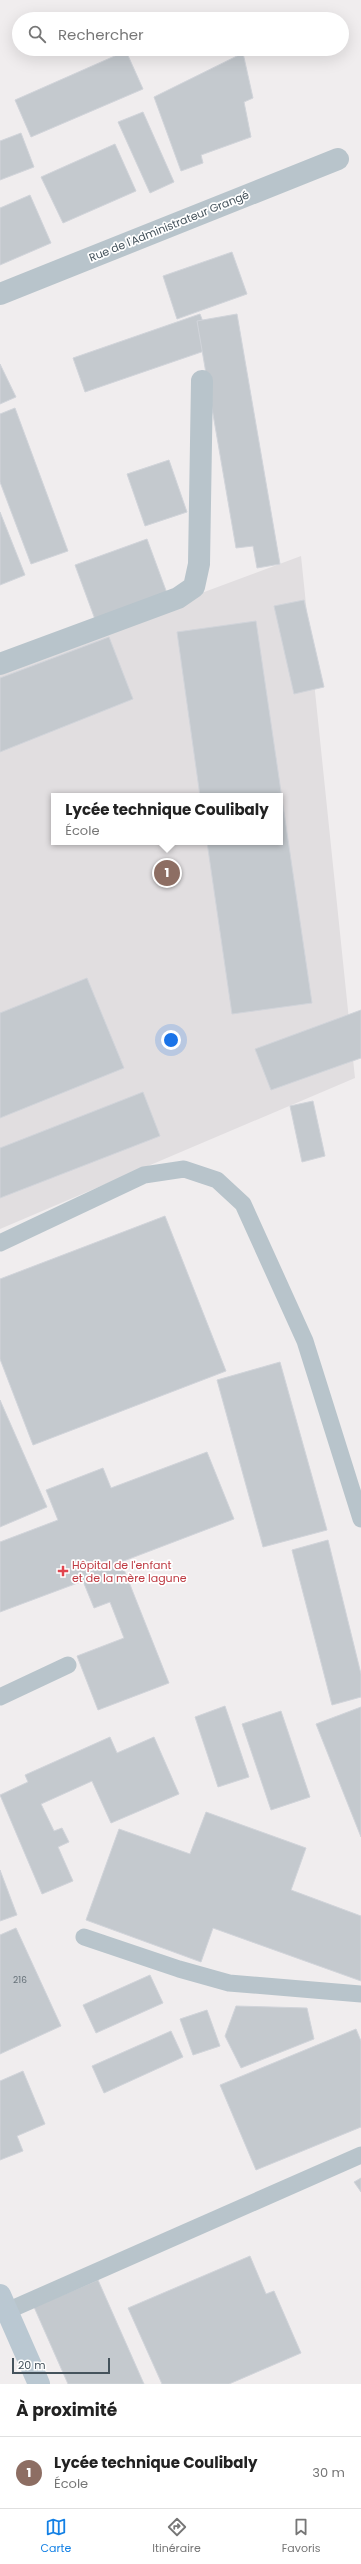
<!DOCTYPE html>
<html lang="fr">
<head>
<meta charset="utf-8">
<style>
	body { margin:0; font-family:Poppins,sans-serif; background:#f6f6f6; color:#222 }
	.scale { position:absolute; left:12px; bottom:10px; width:98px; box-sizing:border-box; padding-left:4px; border:2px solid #45535c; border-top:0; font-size:11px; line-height:14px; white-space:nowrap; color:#45535c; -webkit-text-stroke:3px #fff; paint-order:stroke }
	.you { position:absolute; left:171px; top:1040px; width:14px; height:14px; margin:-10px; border:3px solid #fff; border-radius:50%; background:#1a73e8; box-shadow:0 0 0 6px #1a73e833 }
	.badge { display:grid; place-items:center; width:26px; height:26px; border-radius:50%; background:#1380e5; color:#fff; font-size:13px; font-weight:700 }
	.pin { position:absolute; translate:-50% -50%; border:2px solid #fff; box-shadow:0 1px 4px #0006 }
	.popup { position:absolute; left:51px; top:793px; width:232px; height:52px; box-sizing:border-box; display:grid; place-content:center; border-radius:0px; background:#fff; filter:drop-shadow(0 1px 3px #0005); font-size:13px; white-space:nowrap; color:#767676 }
	.popup b { font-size:15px; color:#222 }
	.popup::after { content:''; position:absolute; left:50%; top:100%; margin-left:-8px; border:8px solid transparent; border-top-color:#fff }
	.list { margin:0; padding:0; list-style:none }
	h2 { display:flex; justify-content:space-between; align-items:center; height:52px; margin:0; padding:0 16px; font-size:17px }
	h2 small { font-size:13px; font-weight:400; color:#767676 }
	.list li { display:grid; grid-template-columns:26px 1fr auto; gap:12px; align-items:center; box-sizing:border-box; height:72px; padding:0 16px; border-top:1px solid #e0e0e0 }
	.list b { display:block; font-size:15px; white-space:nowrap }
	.list p { margin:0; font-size:13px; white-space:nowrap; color:#767676 }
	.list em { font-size:13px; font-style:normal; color:#767676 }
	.icon { flex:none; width:22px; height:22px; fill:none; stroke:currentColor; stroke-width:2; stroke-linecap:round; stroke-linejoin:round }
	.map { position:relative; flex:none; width:361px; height:2384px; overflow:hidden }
	.search { position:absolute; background:#fff; box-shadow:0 4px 16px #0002; left:12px; right:12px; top:12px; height:44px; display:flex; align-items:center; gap:10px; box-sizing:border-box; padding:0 14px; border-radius:22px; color:#767676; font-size:15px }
	.sheet { height:124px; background:#fff }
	nav { display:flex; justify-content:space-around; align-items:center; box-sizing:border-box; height:56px; border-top:1px solid #e0e0e0; background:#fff; font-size:11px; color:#767676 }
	nav a { display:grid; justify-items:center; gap:2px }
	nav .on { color:#1380e5 }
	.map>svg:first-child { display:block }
	.education { fill:#e1dee0; fill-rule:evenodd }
	.building { fill:#c4c9ce; stroke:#d1d4da }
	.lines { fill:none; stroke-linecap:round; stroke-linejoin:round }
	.service { stroke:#b8c4cb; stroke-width:17 }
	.minor { stroke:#b8c4cb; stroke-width:22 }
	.secondary { stroke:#bac8d2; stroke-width:22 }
	.health-dot { fill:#e0444e; stroke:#fff; stroke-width:1.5 }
	.labels { text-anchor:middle; stroke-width:3.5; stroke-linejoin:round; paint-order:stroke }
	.number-label { font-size:9px; fill:#657078 }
	.street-label { font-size:11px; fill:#45535c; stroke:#fff }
	.health-label { font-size:11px; fill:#be3a42; stroke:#fff; text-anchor:start }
</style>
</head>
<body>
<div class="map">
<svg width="361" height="2384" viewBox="0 0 361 2384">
	<rect width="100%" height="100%" fill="#f0edee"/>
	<path class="education" d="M301,556L355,1078L0,1229V668ZM54,796H280V842H54Z"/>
	<g class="building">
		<path d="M126,51L143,89L31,137L15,100Z"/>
		<path d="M243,53L253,98L244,102L251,137L201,155L203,163L181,171L154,97Z"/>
		<path d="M143,112L174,182L150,193L118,122Z"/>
		<path d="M21,133L34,167L0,180V141Z"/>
		<path d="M115,144L136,191L63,223L41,177Z"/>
		<path d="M30,195L51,243L0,265V208Z"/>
		<path d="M232,252L247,294L177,319L163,276Z"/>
		<path d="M200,314L213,348L85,392L73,358Z"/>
		<path d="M237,314L280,564L257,568L253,546L236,548L197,321Z"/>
		<path d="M0,364L16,397L0,404Z"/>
		<path d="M15,408L68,551L31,564L0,482V414Z"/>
		<path d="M169,460L187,512L145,526L127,474Z"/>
		<path d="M0,512L25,575L0,585Z"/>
		<path d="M147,539L168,596L96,622L75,565Z"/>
		<path d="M304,600L324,687L294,694L274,606Z"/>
		<path d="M256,621L312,1003L232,1014L207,842H280V796H200L177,632Z"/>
		<path d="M109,637L133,699L0,752V678Z"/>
		<path d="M87,978L124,1068L0,1118V1013Z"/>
		<path d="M361,1010V1058L271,1090L255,1049Z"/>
		<path d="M143,1092L160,1136L0,1198V1148Z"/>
		<path d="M313,1101L325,1156L302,1162L290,1106Z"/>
		<path d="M165,1216L226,1371L33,1445L0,1359V1279Z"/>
		<path d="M280,1362L327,1530L263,1547L217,1380Z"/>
		<path d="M0,1400L47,1507L0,1527Z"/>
		<path d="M207,1452L234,1519L121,1562L169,1683L98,1710L77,1656L124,1638L110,1602L94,1608L83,1581L0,1612V1542L58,1520L46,1490L103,1468L111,1488Z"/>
		<path d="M328,1540L361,1674V1697L332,1705L292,1550Z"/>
		<path d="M225,1706L249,1777L218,1787L195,1717Z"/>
		<path d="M361,1707V1837L316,1724Z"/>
		<path d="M281,1711L310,1797L271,1810L242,1724Z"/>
		<path d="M110,1737L117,1753L154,1737L179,1794L111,1823L92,1781L41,1804L54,1831L62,1828L69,1842L58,1847L73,1881L42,1894L0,1795L28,1782L25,1775Z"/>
		<path d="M206,1812L306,1848L291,1890L361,1916V1981L213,1928L201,1962L86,1920L119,1829L190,1854Z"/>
		<path d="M0,1870L17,1915L0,1921Z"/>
		<path d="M16,1928L61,2026L0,2054V1935Z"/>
		<path d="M150,1975L163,2003L96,2033L83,2005Z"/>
		<path d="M236,2006L307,2008L314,2039L241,2068L225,2036Z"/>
		<path d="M207,2010L220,2046L193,2055L180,2019Z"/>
		<path d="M356,2029L361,2041V2127L256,2170L220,2085Z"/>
		<path d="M171,2031L183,2057L104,2093L92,2066Z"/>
		<path d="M23,2071L45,2124L17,2136L23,2151L0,2160V2081Z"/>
		<path d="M361,2178V2192L354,2182Z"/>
		<path d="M250,2256L266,2294L274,2291L301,2353L229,2384H162L128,2308Z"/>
		<path d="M98,2280L144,2384H68L34,2307Z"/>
	</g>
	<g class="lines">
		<g class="service">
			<path d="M0,1243L144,1175L184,1169L217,1180L243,1204L305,1341L361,1519"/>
			<path d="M0,1697L68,1665"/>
			<path d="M84,1937L179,1969L229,1983L361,1994"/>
			<path d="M7,2311L361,2155"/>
		</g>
		<g class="minor">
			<path d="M0,294L338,159"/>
			<path d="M0,664L178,598L194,587L199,564L202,381"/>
		</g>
		<path class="secondary" d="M0,2295L39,2384"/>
	</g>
	<path class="health-dot" d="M61 1565h4v4h4v4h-4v4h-4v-4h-4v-4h4z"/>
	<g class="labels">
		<g class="number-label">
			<text x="20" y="1983">216</text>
		</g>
		<g class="street-label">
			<text transform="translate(169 226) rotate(-22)" y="4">Rue de l'Administrateur Grangé</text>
		</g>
		<g class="health-label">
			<text x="72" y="1569">Hôpital de l'enfant<tspan x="72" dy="13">et de la mère lagune</tspan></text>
		</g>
	</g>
</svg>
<div class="scale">20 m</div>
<div class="you"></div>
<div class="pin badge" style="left:167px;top:873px;background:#8d6e63">1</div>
<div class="popup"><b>Lycée technique Coulibaly</b>École</div>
<div class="search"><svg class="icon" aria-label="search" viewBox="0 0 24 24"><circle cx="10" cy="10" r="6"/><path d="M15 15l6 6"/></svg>Rechercher</div>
</div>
<section class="sheet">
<h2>À proximité<small></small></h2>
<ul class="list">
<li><span class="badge" style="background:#8d6e63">1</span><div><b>Lycée technique Coulibaly</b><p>École</p></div><em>30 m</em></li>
</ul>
</section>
<nav>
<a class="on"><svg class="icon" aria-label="map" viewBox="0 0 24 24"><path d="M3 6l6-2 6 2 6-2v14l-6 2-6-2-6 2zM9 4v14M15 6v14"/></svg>Carte</a>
<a><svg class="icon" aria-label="directions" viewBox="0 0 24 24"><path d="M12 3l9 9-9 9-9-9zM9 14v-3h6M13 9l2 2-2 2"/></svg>Itinéraire</a>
<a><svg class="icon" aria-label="saved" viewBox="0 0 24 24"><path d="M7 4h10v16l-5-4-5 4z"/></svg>Favoris</a>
</nav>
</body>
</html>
